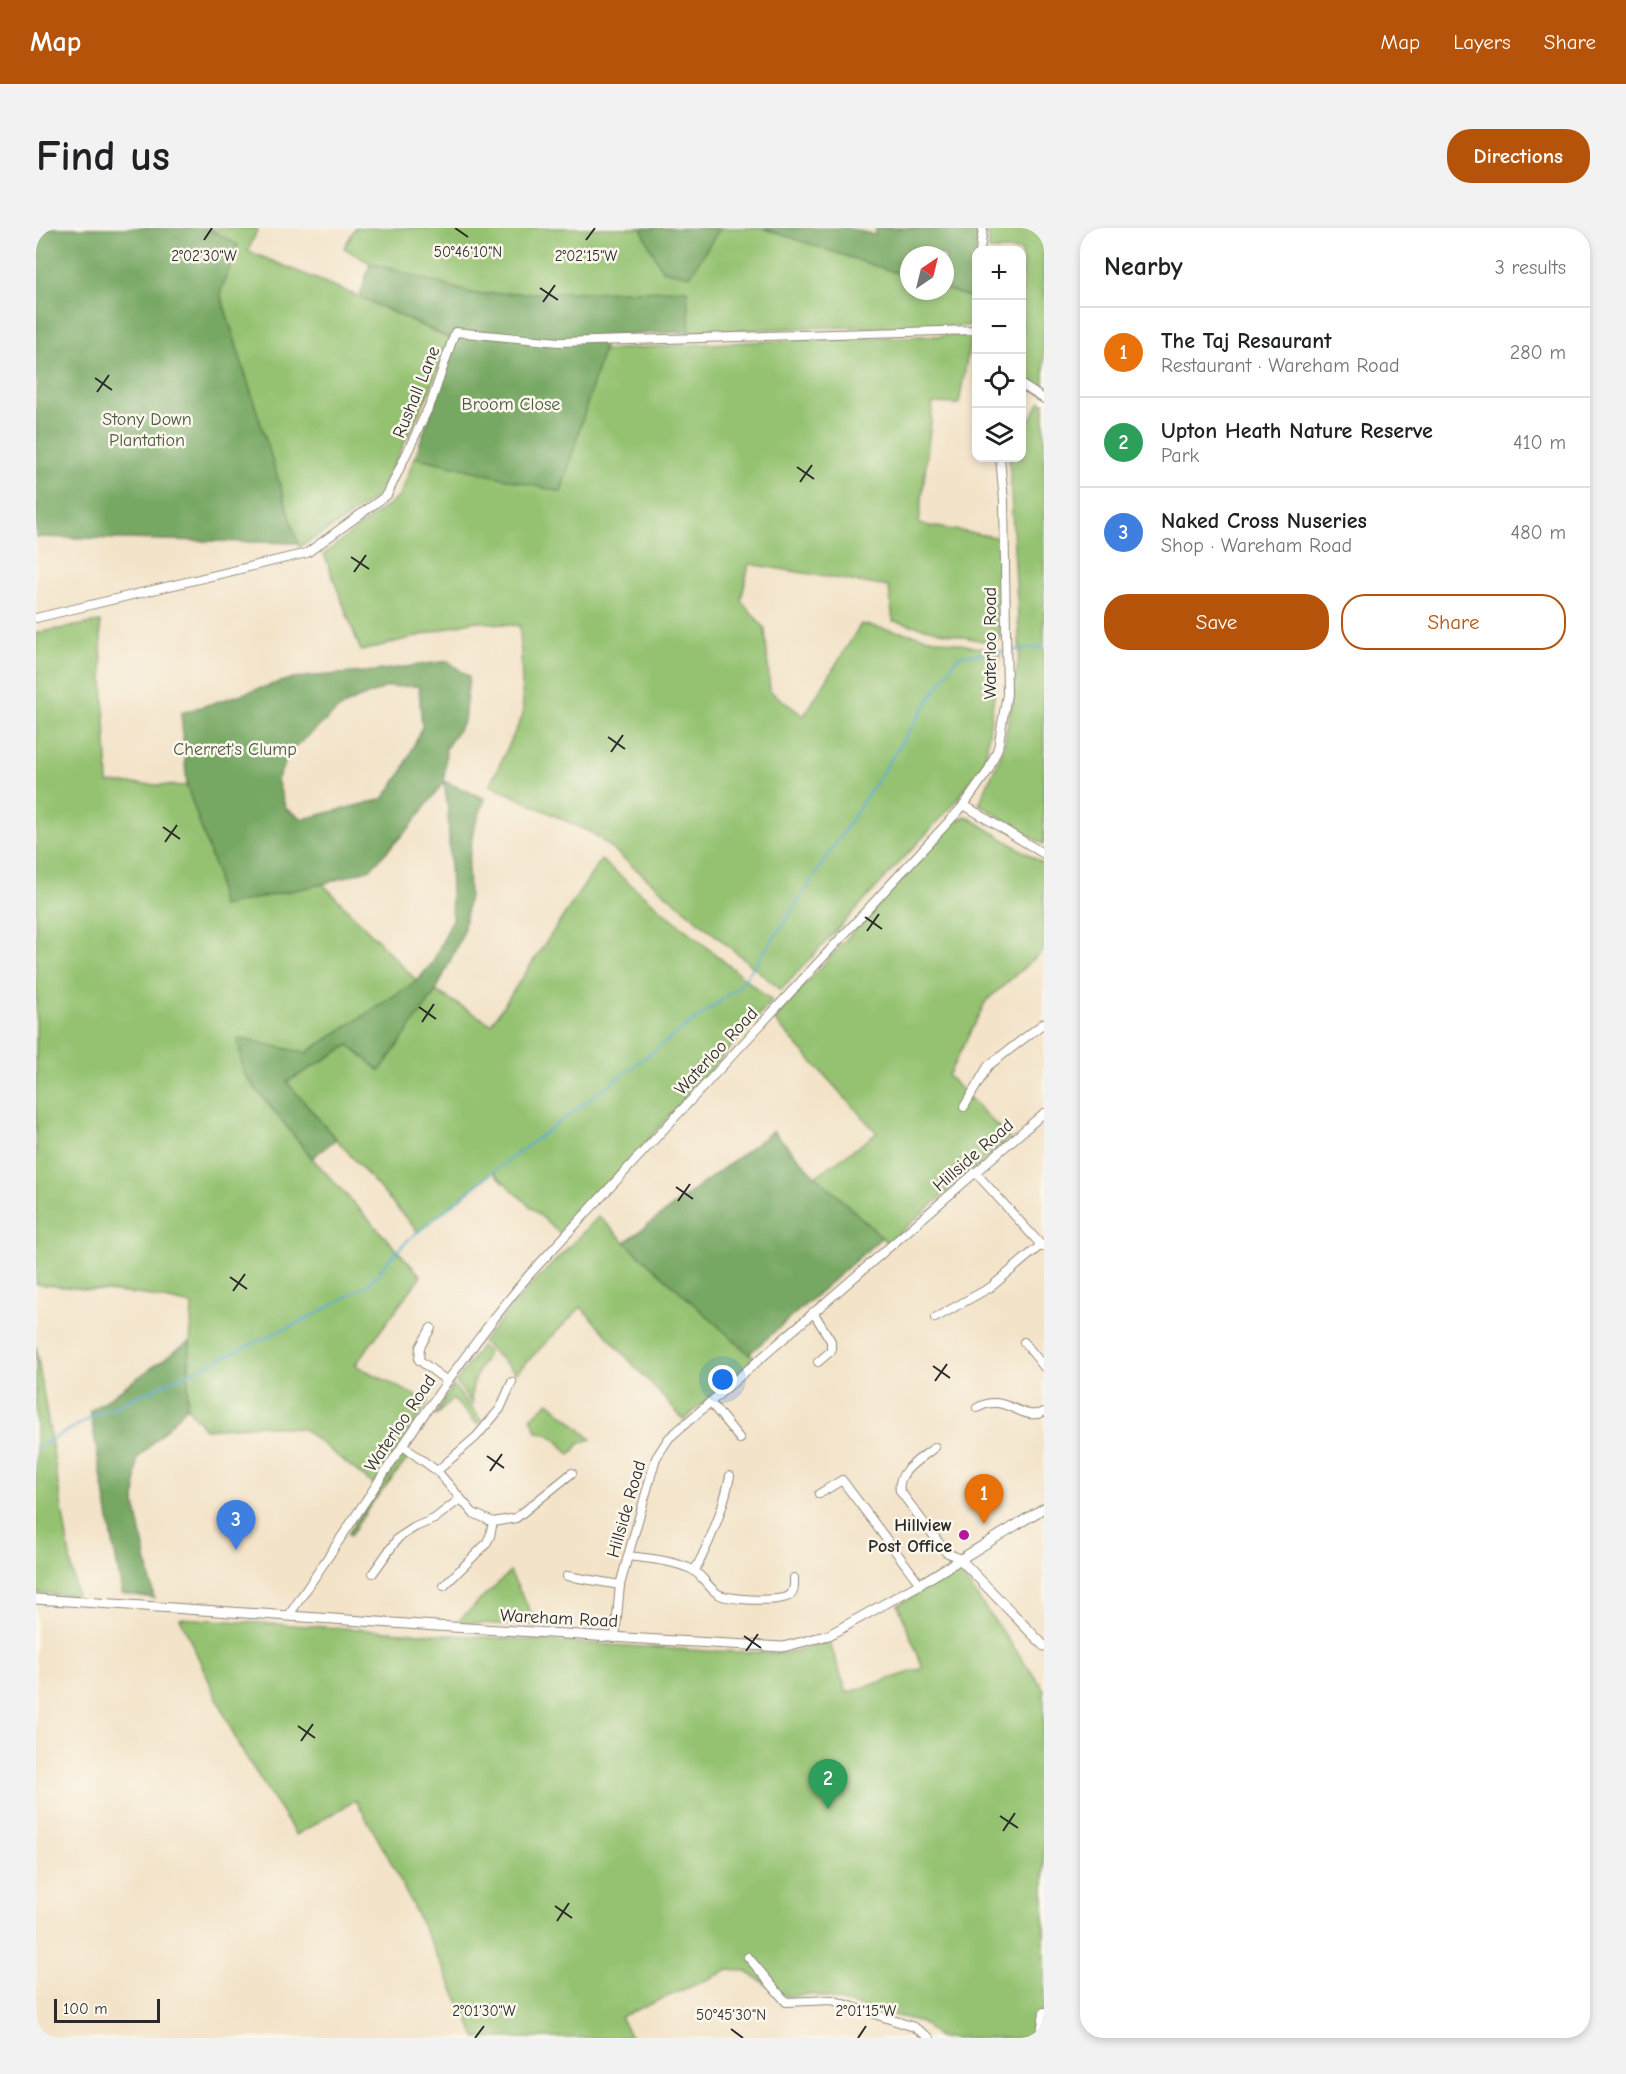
<!DOCTYPE html>
<html lang="en">
<head>
<meta charset="utf-8">
<style>
	body { margin:0; font-family:"Comic Neue",sans-serif; background:#f2f2f2; color:#202124 }
	.controls { position:absolute; right:18px; top:18px; display:grid; overflow:hidden; border-radius:12px; box-shadow:0 3px 9px #0003 }
	.controls button { width:54px; height:54px; display:grid; place-items:center; padding:0; border:0; border-bottom:2px solid #e0e0e0; background:#fff; color:#202124; font:30px sans-serif }
	.compass { position:absolute; left:864px; top:18px; width:54px; height:54px; border-radius:50%; background:#fff; box-shadow:0 3px 9px #0003; rotate:35deg }
	.scale { position:absolute; left:18px; bottom:15px; width:106px; box-sizing:border-box; padding-left:6px; border:3px solid #2b2b2b; border-top:0; font-size:16px; line-height:21px; white-space:nowrap; color:#2b2b2b; -webkit-text-stroke:4px #fbf7ec; paint-order:stroke }
	.you { position:absolute; left:687px; top:1152px; width:21px; height:21px; margin:-15px; border:4px solid #fff; border-radius:50%; background:#1a73e8; box-shadow:0 0 0 9px #1a73e833 }
	.badge { display:grid; place-items:center; width:39px; height:39px; border-radius:50%; background:#b45309; color:#fff; font-size:20px; font-weight:700 }
	.pin { position:absolute; translate:-50% -50px; filter:drop-shadow(0 2px 3px #0008) }
	.pin::after { content:''; position:absolute; top:32px; width:21px; height:18px; background:inherit; clip-path:polygon(0 0,100% 0,50% 100%) }
	.list { margin:0; padding:0; list-style:none }
	h2 { display:flex; justify-content:space-between; align-items:center; height:78px; margin:0; padding:0 24px; font-size:26px }
	h2 small { font-size:20px; font-weight:400; color:#757577 }
	.list li { display:grid; grid-template-columns:39px 1fr auto; gap:18px; align-items:center; box-sizing:border-box; height:90px; padding:0 24px; border-top:2px solid #e0e0e0 }
	.list b { display:block; font-size:22px; white-space:nowrap }
	.list p { margin:0; font-size:20px; white-space:nowrap; color:#757577 }
	.list em { font-size:20px; font-style:normal; color:#757577 }
	.actions { display:flex; gap:12px; padding:18px 24px }
	.actions a { flex:1; padding:14px 0; border:2px solid #b45309; border-radius:24px; text-align:center; font-size:21px; color:#b45309 }
	.actions .main { background:#b45309; color:#fff }
	.icon { flex:none; width:33px; height:33px; fill:none; stroke:currentColor; stroke-width:2; stroke-linecap:round; stroke-linejoin:round }
	.map { position:relative; flex:none; width:1008px; height:1810px; overflow:hidden; border-radius:24px }
	header { display:flex; align-items:center; gap:36px; box-sizing:border-box; height:84px; padding:0 30px; background:#b45309; color:#fff }
	header strong { font-size:28px }
	nav { display:flex; gap:33px; margin-inline-start:auto; font-size:21px }
	.intro { display:flex; align-items:center; justify-content:space-between; box-sizing:border-box; height:144px; padding:0 36px }
	h1 { margin:0; font-size:42px }
	.button { padding:15px 27px; border-radius:24px; background:#b45309; color:#fff; font-size:21px; font-weight:700 }
	main { display:flex; gap:36px; padding:0 36px }
	aside { flex:1; background:#fff; border-radius:24px; box-shadow:0 3px 9px #0003 }
	.map>svg:first-child { display:block }
	.green { fill:#94c271; stroke:#60764e; stroke-width:1.5 }
	.forest { fill:#77a863; stroke:#516a47; stroke-width:1.5; fill-rule:evenodd }
	.lines { fill:none; stroke-linecap:round; stroke-linejoin:round }
	.stream { stroke:#5baad5; stroke-width:2 }
	.minor-casing { stroke:#8f877a; stroke-width:10 }
	.tertiary-casing { stroke:#8f877a; stroke-width:11 }
	.minor { stroke:#fff; stroke-width:8 }
	.tertiary { stroke:#fff; stroke-width:9 }
	.ticks { fill:none; stroke:#2b2b2b; stroke-width:2 }
	.poi-dot { fill:#b5179e; stroke:#fbf7ec; stroke-width:2 }
	.labels { text-anchor:middle; stroke-width:5; stroke-linejoin:round; paint-order:stroke }
	.street-label { font-size:18px; fill:#2b2b2b; stroke:#fbf7ec }
	.park-label { font-size:18px; fill:#4a5840; stroke:#fbf7ec }
	.poi-label { font-size:18px; font-weight:bold; fill:#2b2b2b; stroke:#fbf7ec; text-anchor:end }
	.ticks-label { font-size:15px; text-anchor:middle; fill:#2b2b2b; stroke:#fbf7ec; stroke-width:5; stroke-linejoin:round; paint-order:stroke }
</style>
</head>
<body>
<header>
<strong>Map</strong>
<nav><a>Map</a><a>Layers</a><a>Share</a></nav>
</header>
<div class="intro"><h1>Find us</h1><a class="button">Directions</a></div>
<main>
<div class="map">
<svg width="1008" height="1810" viewBox="0 0 1008 1810">
	<rect width="100%" height="100%" fill="#fbf7ec"/>
	<filter id="ink" filterUnits="userSpaceOnUse"><feTurbulence type="fractalNoise" baseFrequency=".0167" numOctaves="2"/><feDisplacementMap in="SourceGraphic" scale="12" xChannelSelector="R" yChannelSelector="G"/><feConvolveMatrix kernelMatrix="1 2 1 2 8 2 1 2 1" color-interpolation-filters="sRGB"/></filter>
	<filter id="wash" filterUnits="userSpaceOnUse"><feTurbulence type="fractalNoise" baseFrequency=".008" numOctaves="4" result="noise"/><feDisplacementMap in="SourceGraphic" scale="24" xChannelSelector="R" yChannelSelector="G"/><feGaussianBlur stdDeviation="1.35" result="paint"/><feColorMatrix in="noise" values="0 0 0 0 0 0 0 0 0 0 0 0 0 0 0 0 0 1.4 0 .05"/><feComposite in="paint" operator="in"/></filter>
	<g filter="url(#wash)">
		<rect width="100%" height="100%" fill="#f3e3c8"/>
		<g class="green">
			<path d="M171,0H222L212,23L324,69L414,111L394,162L343,267L308,292L263,319L184,65L202,17Z"/>
			<path d="M319,0H605L626,42L654,47L684,0H726L873,49V63H909V61L936,70L939,91L932,98L760,100L654,104L650,62L439,66L334,35L308,20Z"/>
			<path d="M952,0H1008V161L986,149V22H953Z"/>
			<path d="M935,107L923,176L897,175L883,296L965,310L964,411L946,413L857,393L853,359L713,336L705,372L729,401L734,463L768,488L825,396L964,424L949,533L918,576L745,762L558,606L454,557L487,487L484,398L438,393L325,423L288,326L364,268L379,229L525,263L567,122C689,114 812,109 935,107Z"/>
			<path d="M1005,173L1008,175V617L943,576L967,522L984,425L973,230H986V204Z"/>
			<path d="M64,394L72,555L151,558L180,643L185,678L287,656L381,753L270,825L202,810L207,845L276,930L385,1048L319,1137L392,1174L338,1257L267,1201L223,1197L169,1201L151,1179L156,1077L109,1067L0,1056V405Z"/>
			<path d="M930,588L1008,636V722L950,773L912,848L973,910L852,1015L780,948L841,905L738,792C795,724 858,662 917,596Z"/>
			<path d="M565,632L736,773L526,1008L457,944L382,1004L250,854L313,817L344,842L400,763L455,796Z"/>
			<path d="M563,988L589,1014L719,1130L648,1192L545,1079L480,1145L446,1114L490,1063Z"/>
			<path d="M445,1118L452,1124C444,1141 431,1159 437,1177L420,1154Z"/>
			<path d="M0,1119L40,1367L0,1365Z"/>
			<path d="M417,1157L446,1193L441,1196L417,1171L398,1189Z"/>
			<path d="M513,1174L555,1211L543,1216L534,1227C524,1216 518,1205 501,1204L495,1190Z"/>
			<path d="M367,1227L374,1228L336,1275L314,1308L312,1306L363,1229Z"/>
			<path d="M921,1341L1008,1461V1797L1003,1810H903L885,1794L775,1766L751,1769L709,1743L693,1742L584,1789L594,1807L598,1810H441L356,1636L320,1572L260,1607L203,1518L144,1390L673,1423L752,1425L793,1413L811,1465L887,1440L862,1377Z"/>
			<path d="M474,1344L502,1398L421,1394Z"/>
		</g>
		<g class="forest">
			<path d="M0,0H171L202,17L184,65L262,315L0,309Z"/>
			<path d="M605,0H684L654,48L626,42Z"/>
			<path d="M726,0H812L839,7L840,0H942L936,70L909,61V27H873V49Z"/>
			<path d="M334,35L439,66L651,62L654,104L569,107L567,122L525,264L379,229L420,113L324,69Z"/>
			<path d="M412,433L433,449L428,493L410,520L408,553L449,571L437,603L432,640L433,667L427,705L400,763L344,843L313,817L251,854L300,911L276,930L207,844L202,810L270,825L381,753L397,734L416,692L412,582L408,554L374,599L334,641L287,656L185,678L180,643L151,558L145,485L257,450L339,443ZM383,458L386,499L365,546L347,571L267,591L250,581L241,552L254,524L304,480L317,473L351,459Z"/>
			<path d="M737,903L780,948L846,1009L713,1126L589,1014Z"/>
			<path d="M154,1113L151,1179L101,1231L99,1275L118,1370L86,1365L54,1183Z"/>
		</g>
		<g class="lines">
			<g class="stream">
				<path d="M973,423L1008,419"/>
				<path d="M0,1220L61,1187L275,1089L333,1056L337,1049L344,1046V1042L373,1011L458,943L703,759L738,710L922,428L968,423"/>
			</g>
		</g>
	</g>
	<g filter="url(#ink)">
		<g class="lines">
			<g class="minor-casing">
				<g id="minor">
					<path d="M944,22L947,0"/>
					<path d="M986,157L1008,171"/>
					<path d="M0,390L271,325L351,267L396,172L419,104L523,114L940,102"/>
					<path d="M928,577L1008,626"/>
					<path d="M928,879L952,838L1008,795"/>
					<path d="M939,944L1007,1019"/>
					<path d="M777,1084L795,1113V1123L782,1134"/>
					<path d="M899,1090L955,1059L1005,1017"/>
					<path d="M395,1100L384,1119L383,1132L411,1153"/>
					<path d="M988,1114L1008,1139"/>
					<path d="M674,1174L704,1211"/>
					<path d="M941,1180C969,1163 985,1195 1008,1184"/>
					<path d="M367,1218L401,1243L437,1285L457,1294L480,1290L536,1245"/>
					<path d="M899,1219C885,1231 860,1243 864,1263L910,1324L924,1331"/>
					<path d="M401,1243L440,1209L464,1181L476,1154"/>
					<path d="M783,1266L806,1252L884,1356"/>
					<path d="M592,1328C614,1331 635,1332 655,1341C666,1346 672,1360 682,1366C692,1372 746,1375 754,1367C759,1363 758,1355 758,1350"/>
					<path d="M659,1342C675,1312 687,1282 694,1248"/>
					<path d="M337,1345L362,1310L379,1299L398,1291L424,1271"/>
					<path d="M531,1348L584,1357"/>
					<path d="M408,1358L450,1316L454,1308L457,1294"/>
					<path d="M253,1387C331,1273 404,1154 492,1048L928,577L952,543L962,520L971,466L968,273L964,230"/>
					<path d="M579,1410L584,1357L592,1328L620,1230L633,1210L1008,885"/>
					<path d="M712,1729L750,1774L796,1772L878,1799L894,1810"/>
					<path d="M1001,1810L1005,1806L1008,1784"/>
				</g>
			</g>
			<g class="tertiary-casing">
				<g id="tertiary">
					<path d="M924,1331L1008,1418"/>
					<path d="M0,1371C249,1387 498,1406 747,1419L793,1407L884,1356L1008,1280"/>
				</g>
			</g>
			<use href="#minor" class="minor"/>
			<use href="#tertiary" class="tertiary"/>
		</g>
	</g>
	<path class="ticks" d="M419,0L432,9M168,12L176,0M550,12L559,0M504,60L522,72M507,74L519,57M59,150L76,162M61,164L73,147M761,239L778,251M764,254L776,237M315,329L333,341M318,344L330,327M572,509L589,521M575,524L587,507M127,599L144,611M129,614L141,597M829,689L846,701M831,703L843,686M383,779L400,791M386,794L398,776M640,959L657,971M642,973L654,956M194,1049L211,1061M197,1063L209,1046M897,1138L914,1150M899,1153L911,1136M451,1228L468,1240M454,1243L466,1226M708,1408L725,1420M710,1423L722,1406M262,1498L279,1510M265,1513L277,1496M964,1588L982,1600M967,1603L979,1585M519,1678L536,1690M521,1693L533,1675M695,1801L707,1810M439,1810L448,1798M822,1810L830,1798"/>
	<circle class="poi-dot" cx="928" cy="1307" r="6"/>
	<g class="labels">
		<g class="street-label">
			<text transform="translate(380 164) rotate(-68)" y="6">Rushall Lane</text>
			<text transform="translate(954 415) rotate(-90)" y="6">Waterloo Road</text>
			<text transform="translate(680 823) rotate(-47)" y="6">Waterloo Road</text>
			<text transform="translate(937 927) rotate(-41)" y="6">Hillside Road</text>
			<text transform="translate(364 1195) rotate(-56)" y="6">Waterloo Road</text>
			<text transform="translate(590 1281) rotate(-74)" y="6">Hillside Road</text>
			<text transform="translate(523 1390) rotate(3)" y="6">Wareham Road</text>
		</g>
		<g class="park-label">
			<text x="475" y="182">Broom Close</text>
			<text x="111" y="197">Stony Down<tspan x="111" dy="21">Plantation</tspan></text>
			<text x="199" y="527">Cherret's Clump</text>
		</g>
		<g class="poi-label">
			<text x="916" y="1303">Hillview<tspan x="916" dy="21">Post Office</tspan></text>
		</g>
	</g>
	<g class="ticks-label">
		<text x="432" y="29">50°46'10"N</text>
		<text x="168" y="33">2°02'30"W</text>
		<text x="550" y="33">2°02'15"W</text>
		<text x="448" y="1788">2°01'30"W</text>
		<text x="830" y="1788">2°01'15"W</text>
		<text x="695" y="1792">50°45'30"N</text>
	</g>
</svg>
<div class="controls">
<button>+</button>
<button>−</button>
<button><svg class="icon" aria-label="locate" viewBox="0 0 24 24"><circle cx="12" cy="12" r="6"/><path d="M12 2v4M12 18v4M2 12h4M18 12h4"/></svg></button>
<button><svg class="icon" aria-label="layers" viewBox="0 0 24 24"><path d="M12 4l9 5-9 5-9-5zM3 14l9 5 9-5"/></svg></button>
</div>
<svg class="compass" viewBox="-18 -18 36 36"><path d="M0-13l5 13h-10z" fill="#e53935"/><path d="M0 13l5-13h-10z" fill="#757577"/></svg>
<div class="scale">100 m</div>
<div class="you"></div>
<div class="pin badge" style="left:948px;top:1296px;background:#e8710a">1</div>
<div class="pin badge" style="left:792px;top:1581px;background:#2e9e5b">2</div>
<div class="pin badge" style="left:200px;top:1322px;background:#3f7fe0">3</div>
</div>
<aside>
<h2>Nearby<small>3 results</small></h2>
<ul class="list">
<li><span class="badge" style="background:#e8710a">1</span><div><b>The Taj Resaurant</b><p>Restaurant · Wareham Road</p></div><em>280 m</em></li>
<li><span class="badge" style="background:#2e9e5b">2</span><div><b>Upton Heath Nature Reserve</b><p>Park</p></div><em>410 m</em></li>
<li><span class="badge" style="background:#3f7fe0">3</span><div><b>Naked Cross Nuseries</b><p>Shop · Wareham Road</p></div><em>480 m</em></li>
</ul>
<div class="actions"><a class="main">Save</a><a>Share</a></div>
</aside>
</main>
</body>
</html>
